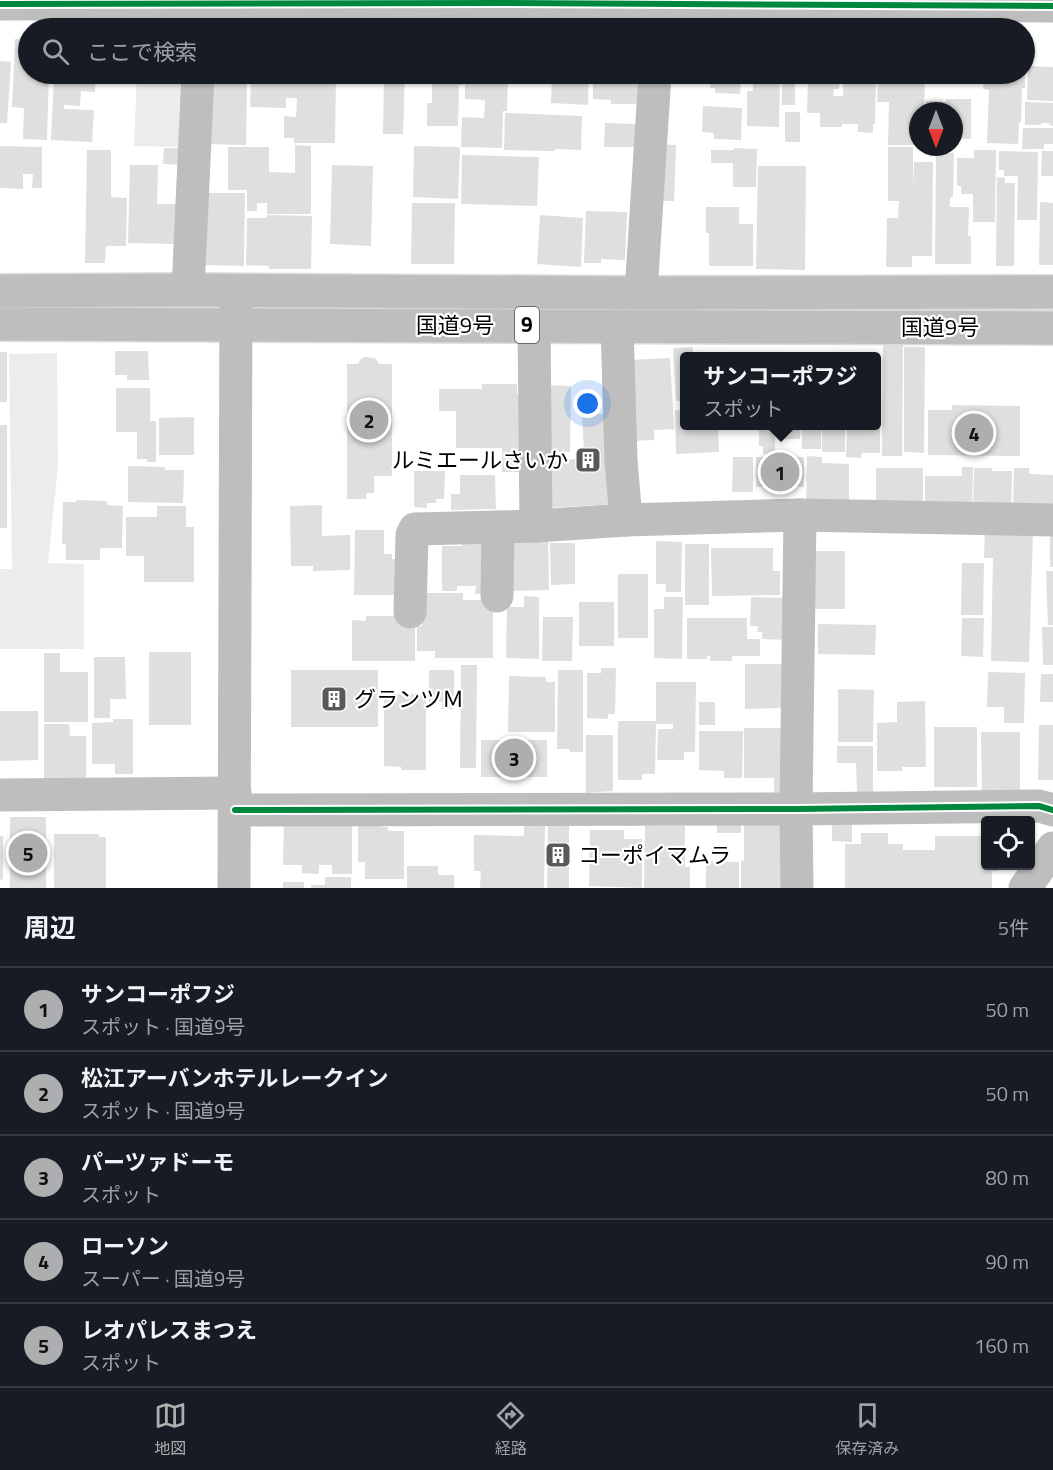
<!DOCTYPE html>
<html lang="ja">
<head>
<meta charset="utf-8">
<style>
	body { margin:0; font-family:"Titillium Web","Noto Sans JP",sans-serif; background:#20242c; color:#f1f3f6 }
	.controls { position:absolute; right:18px; bottom:18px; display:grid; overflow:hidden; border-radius:6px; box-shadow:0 2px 4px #0004 }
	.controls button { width:54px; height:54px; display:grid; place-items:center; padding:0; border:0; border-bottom:2px solid #363941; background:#171b24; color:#f1f3f6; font:30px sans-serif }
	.compass { position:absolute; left:909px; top:102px; width:54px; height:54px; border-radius:50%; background:#171b24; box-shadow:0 2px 4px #0004; rotate:180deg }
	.you { position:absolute; left:588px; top:404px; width:21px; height:21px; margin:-15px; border:4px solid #fff; border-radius:50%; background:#1a73e8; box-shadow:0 0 0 9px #1a73e833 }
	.badge { display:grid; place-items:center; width:39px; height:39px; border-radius:50%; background:#adaeaf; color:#111; font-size:20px; font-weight:700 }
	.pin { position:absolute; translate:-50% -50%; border:3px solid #fff; box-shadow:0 2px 6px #0006 }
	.popup { position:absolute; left:680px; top:352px; width:201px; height:78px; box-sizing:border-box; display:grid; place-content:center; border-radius:6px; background:#171b24; filter:drop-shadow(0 2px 4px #0005); font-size:20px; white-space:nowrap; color:#9ea1a6 }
	.popup b { font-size:22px; color:#f1f3f6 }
	.popup::after { content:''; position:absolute; left:50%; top:100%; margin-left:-12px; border:12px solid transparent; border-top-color:#171b24 }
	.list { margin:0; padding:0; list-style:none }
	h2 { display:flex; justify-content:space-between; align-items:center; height:78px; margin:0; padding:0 24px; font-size:26px }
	h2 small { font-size:20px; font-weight:400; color:#9ea1a6 }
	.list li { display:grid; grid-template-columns:39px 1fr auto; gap:18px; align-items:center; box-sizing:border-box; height:84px; padding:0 24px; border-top:2px solid #363941 }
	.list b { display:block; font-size:22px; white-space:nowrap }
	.list p { margin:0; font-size:20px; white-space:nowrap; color:#9ea1a6 }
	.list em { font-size:20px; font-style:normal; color:#9ea1a6 }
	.icon { flex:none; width:33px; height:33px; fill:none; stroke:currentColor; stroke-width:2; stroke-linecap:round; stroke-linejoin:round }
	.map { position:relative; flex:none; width:1053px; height:888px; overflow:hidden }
	.search { position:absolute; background:#171b24; box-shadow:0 2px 4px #0004; left:18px; right:18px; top:18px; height:66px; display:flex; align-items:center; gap:15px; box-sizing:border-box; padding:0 21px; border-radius:33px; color:#9ea1a6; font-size:22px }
	.sheet { height:498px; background:#171b24 }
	nav { display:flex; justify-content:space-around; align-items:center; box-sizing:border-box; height:84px; border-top:2px solid #363941; background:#171b24; font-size:16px; color:#9ea1a6 }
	nav a { display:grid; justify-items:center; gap:3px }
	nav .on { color:#adaeaf }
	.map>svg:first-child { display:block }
	.green { fill:#ececec }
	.building { fill:#dfdfdf }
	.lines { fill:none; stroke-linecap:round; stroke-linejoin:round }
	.highway-casing { stroke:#dbdbdb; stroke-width:36 }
	.minor { stroke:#bebebe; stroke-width:33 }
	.highway { stroke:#bebebe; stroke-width:33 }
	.cycleway-casing { stroke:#fff; stroke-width:10 }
	.cycleway { stroke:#00873e; stroke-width:6 }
	.labels { text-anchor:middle; stroke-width:4.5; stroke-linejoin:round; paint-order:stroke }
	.shield { fill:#fff; stroke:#4c4c4c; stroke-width:1.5 }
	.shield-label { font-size:21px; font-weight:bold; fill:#000 }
	.street-label { font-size:22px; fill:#000; stroke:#fff }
	.poi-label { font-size:22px; fill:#000; stroke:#fff; text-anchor:start }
</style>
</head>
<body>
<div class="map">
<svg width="1053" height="888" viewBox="0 0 1053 888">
	<rect width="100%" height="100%" fill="#fff"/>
	<g class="green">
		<path d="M139,12L188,14L187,28H138Z"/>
		<path d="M137,74H185L182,147L134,146Z"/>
		<path d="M57,353L58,466L48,563L84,564V649H0V569H12L9,354Z"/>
	</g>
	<g class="building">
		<path d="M407,15L463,16V28H407Z"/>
		<path d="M594,16L607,17L606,21L644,22V28H594Z"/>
		<path d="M211,20H239L238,28H211Z"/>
		<rect x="782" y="21" width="24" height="7"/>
		<path d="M663,22L676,23V26H702V28H663Z"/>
		<rect x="719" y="22" width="22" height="6"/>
		<path d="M15,39H28V74H49L47,140L23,139L24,108L12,107Z"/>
		<path d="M0,61L11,62L7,123H0Z"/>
		<path d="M1028,66L1053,67V101L1027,100Z"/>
		<path d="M54,74H96L95,92L81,91L80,106L64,105V109L94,110L92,142L51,140Z"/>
		<path d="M210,74H247V80L210,79Z"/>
		<path d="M251,74H336L335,143H294V138H284V116L296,117L297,98H286V108L250,107Z"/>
		<path d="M384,74H405L403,134H383Z"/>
		<path d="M432,74H463V85H459L458,126H427V103H432Z"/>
		<path d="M465,74H508L507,111H503L502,148L461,147L462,117L484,118L485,100L465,99Z"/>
		<path d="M552,74H589L588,105L551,103Z"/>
		<path d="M612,74H638L637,104H611V100L593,99V78H612Z"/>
		<path d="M710,74H748L747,79H741L740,94L715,93V88H710Z"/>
		<path d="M753,74H780L779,127L747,126V91H753Z"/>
		<path d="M782,74H805V81H795V105H782Z"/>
		<path d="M812,74H840L839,89H834L833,96H843V74H876L875,124H873V133L858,132V124H842V127H820V113H807L808,76H812Z"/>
		<path d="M878,74H925L924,111H918V145H888L889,102H877Z"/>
		<path d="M984,74H1025V88H1022L1021,122H1019L1018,144L987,143L989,90L983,89Z"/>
		<path d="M206,83L247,84L246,145L205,144Z"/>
		<path d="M946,99H971V139L954,138V111H926V101L946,102Z"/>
		<path d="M1025,102L1053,103V126L1049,125V123H1041V125H1025Z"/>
		<path d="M703,106L742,108L741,140L714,139V133L702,132Z"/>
		<rect x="785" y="112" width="15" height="30"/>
		<path d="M505,113L582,116L581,150L555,149V151H547L504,150Z"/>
		<path d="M605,123L638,124L637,147H604Z"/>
		<path d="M1023,128H1053V144H1044V149H1022Z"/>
		<path d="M654,144L676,145L674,201H653Z"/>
		<path d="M295,145L311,146V214H267V203H257V211H247V190H228V147H269V172L295,173Z"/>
		<path d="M0,146L42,147V188H32L33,174H23V189L0,188Z"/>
		<path d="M414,146L460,147L458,199L413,197Z"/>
		<path d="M888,147H913V188L914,162H933L932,256H912V267H886L887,218H898L899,201H888Z"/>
		<path d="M164,148H184V165L163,164Z"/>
		<path d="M734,148L757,149L756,187H733V163H711V150H734Z"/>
		<path d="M87,150H111V197L127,198L126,246H106L105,263H85Z"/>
		<path d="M974,150H996L995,222H973V194H961V186H957V158H974Z"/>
		<path d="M999,151L1038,152L1037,220H1017L1018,176H1004V170H999Z"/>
		<path d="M1042,151H1053V176H1041Z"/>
		<path d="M936,153H954L953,197H950V207H969L968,236H971V264H935Z"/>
		<path d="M462,155L539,157L537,206L461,204Z"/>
		<path d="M130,165H158L157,204H180L178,244L128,243Z"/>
		<path d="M332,165L373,166L371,246L330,244Z"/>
		<path d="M758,166H806L805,270L756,269Z"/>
		<path d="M997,177L1005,178V183H1015L1014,266H996Z"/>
		<path d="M202,193H245L244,266L202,265Z"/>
		<path d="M1040,202L1053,203V265H1039Z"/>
		<path d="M412,203H455L454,264H411Z"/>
		<path d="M706,207H739V224H753V266H709V233H706Z"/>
		<path d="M586,211L627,212L625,260L601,259V263H584Z"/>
		<path d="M267,215L312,216L311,269H269V266L246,265L247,218H267Z"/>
		<path d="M540,215L583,218L581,267L537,264Z"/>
		<path d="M883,345H903L902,456H882Z"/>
		<path d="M693,347V356H684V401H676L673,348Z"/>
		<path d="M904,347H925L924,453L904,452Z"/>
		<path d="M115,351H148L149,380H127V375H115Z"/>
		<rect x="0" y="352" width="7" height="50"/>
		<rect x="876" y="355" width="4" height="48"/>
		<path d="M364,357L375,358L379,364H392V476H374V493H366V499H347V364H358L360,360Z"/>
		<path d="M670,358L674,429L654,430V440L632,441L628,360Z"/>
		<path d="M482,384H517V394H526L525,472H502V448H456V411H439V389H482Z"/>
		<path d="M542,385L571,386L570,452H542Z"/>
		<path d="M116,388H150V421H156V462H147V459H137V432H116Z"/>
		<path d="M952,405L1020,406V456L928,455V410H952Z"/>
		<path d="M675,410H684V426H718L719,452L676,454Z"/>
		<path d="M612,413L617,504L545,508L543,461L579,459V451H584L582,415Z"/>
		<path d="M194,417V455H159V418Z"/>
		<rect x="0" y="425" width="7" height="103"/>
		<path d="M759,426H775V454H763V446H759Z"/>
		<path d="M777,426H801L800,439H777Z"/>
		<rect x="802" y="426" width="19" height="23"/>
		<rect x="822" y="426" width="23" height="26"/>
		<path d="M847,426H861V428L880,429V453H862L861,458L846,457Z"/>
		<path d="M807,456L822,457V463L849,464V506L806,509Z"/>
		<path d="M733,457H753V492H732Z"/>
		<rect x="756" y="457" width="48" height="30"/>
		<path d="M128,466L165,467V470H184L183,503L128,502Z"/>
		<path d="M962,467H973L972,510L925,509V476H962Z"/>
		<rect x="876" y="468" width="47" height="40"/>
		<path d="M974,468H992V471H1012L1011,512H973Z"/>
		<path d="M1014,468H1029V474L1053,475V513L1013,512Z"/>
		<path d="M414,471H445L444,499H436V503H427V508L414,507Z"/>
		<path d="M460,475H495L496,509L451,510V494H460Z"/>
		<path d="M76,500L107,501V505L123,506L122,548H100V560H66V544H62L63,502H76Z"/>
		<path d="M322,505V536L350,535V570L313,571V566H291L290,506Z"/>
		<path d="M157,506H186V527H194V582H144V556H126V517H157Z"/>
		<path d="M355,530H384V554H392V559H408L407,595H354Z"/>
		<path d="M985,530L1033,532L1029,662L991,661L993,558H984Z"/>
		<path d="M548,531L549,590L506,591L505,532Z"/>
		<rect x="1050" y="531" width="3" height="36"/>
		<path d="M494,537L495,594H475L476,586H457V591H442V546H462V539Z"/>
		<path d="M656,541L682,542L681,592H666V584H656Z"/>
		<path d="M550,543H575V584L551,585Z"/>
		<rect x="685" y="544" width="24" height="61"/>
		<path d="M711,548H773V571H780V595L712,596Z"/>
		<path d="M809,551H845V609H808Z"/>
		<path d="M962,563H984L983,615H961Z"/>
		<path d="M1046,571H1053V625H1048Z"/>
		<rect x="618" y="574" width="30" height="64"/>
		<path d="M422,593H463V600H493V658H435V651H417V626H422Z"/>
		<path d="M524,596L539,597V659L506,658L507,607H524Z"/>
		<path d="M664,597H683L682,659L654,658V609H664Z"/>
		<path d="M751,597L788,598L787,640L762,639V632H757L758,626H750Z"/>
		<rect x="579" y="602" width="35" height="44"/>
		<path d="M366,616H408L415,620V661H352V620L366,621Z"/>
		<path d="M543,617H573L572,661H542Z"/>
		<path d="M687,618H747V639H760V656H732V661H710V656H707V659H687Z"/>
		<path d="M962,618H984L983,657L961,656Z"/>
		<path d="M818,624L876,625L875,655L818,654Z"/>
		<path d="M1042,627H1053V665H1043Z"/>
		<rect x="149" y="652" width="42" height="73"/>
		<path d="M44,653H60V672H88V722H44Z"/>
		<path d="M94,657H125L126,699H110V718H94Z"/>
		<path d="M745,664H783L784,708L745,709Z"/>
		<path d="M461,665H477L476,768H460Z"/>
		<path d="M601,668H616L615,714H608V719L587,718V673H601Z"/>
		<rect x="291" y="670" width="87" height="57"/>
		<path d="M429,670H454V709H442V702H429Z"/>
		<path d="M558,670H583V752H570V749H557Z"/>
		<path d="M988,672L1025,673L1024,723H1004V707H987Z"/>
		<path d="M1041,674H1053V702H1040Z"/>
		<path d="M509,676L546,677V682H555V732H508Z"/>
		<path d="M656,682H696L695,752H684V760H657L658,729H673V724H656L655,774H642V780H618V721H656Z"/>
		<path d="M838,689L874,690L873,742H838Z"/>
		<path d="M384,694H426V770H401V767L384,766Z"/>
		<path d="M925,701L926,767H902V771H877V723L897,722V702Z"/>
		<rect x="699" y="702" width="16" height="23"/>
		<path d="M0,711H38V760L0,761Z"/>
		<path d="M113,719H133V774H115V764H92V723L113,722Z"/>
		<path d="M44,724H69L70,736H86V781H44Z"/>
		<path d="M1039,725H1053V780H1038Z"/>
		<rect x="934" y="727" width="43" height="60"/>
		<path d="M744,728H788V801H774V778H744Z"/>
		<path d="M699,731H743L742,778H724V771L699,770Z"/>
		<path d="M981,732H1020V797H982Z"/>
		<path d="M586,735H613V791L586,793Z"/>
		<rect x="481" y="740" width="66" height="37"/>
		<path d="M837,746H873V793L857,794L856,763H837Z"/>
		<rect x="717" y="816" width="24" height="17"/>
		<rect x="10" y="817" width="36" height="71"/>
		<path d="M284,819H352V874H332V865H319V874L302,873V865H283Z"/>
		<path d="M832,819L852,820V842L832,841Z"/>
		<path d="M358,820H382V827H388V831H404V879H365V862H358Z"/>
		<path d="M548,822H569V888H547Z"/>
		<path d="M744,824H788V888H741V860L744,861Z"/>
		<path d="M524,826H545L544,888H480L481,871H474V835L524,836Z"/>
		<path d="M645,826H685V867H690V888H644Z"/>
		<path d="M590,830H624V839H642V888L589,886Z"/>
		<path d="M861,833H888V844H903V850H935V836H986V866H998V871H992V888H845V844H861Z"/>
		<path d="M54,834H99V837H106V888H54Z"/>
		<path d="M0,836H3V879L0,880Z"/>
		<path d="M706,861L739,862V888H706Z"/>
		<path d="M407,866H438V875H454V888H407Z"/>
		<path d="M325,877H351V888H311V885H325Z"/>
		<rect x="283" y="882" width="21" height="6"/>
	</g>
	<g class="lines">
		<g class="highway-casing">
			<g id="highway">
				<path d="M0,291L188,290L641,293L1053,292"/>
				<path d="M0,324L1053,328"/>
			</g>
		</g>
		<g class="minor">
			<path d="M0,4L502,3L1053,6"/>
			<path d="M188,290L198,74"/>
			<path d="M641,293L655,74"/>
			<path d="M534,325L536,526L626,520L800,515L1053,520"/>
			<path d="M617,326L621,460L626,520"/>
			<path d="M497,596L498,527"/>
			<path d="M410,612L412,535L415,529L536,526"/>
			<path d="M0,795L235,793"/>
			<path d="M235,810L796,809L1039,806L1053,810"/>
			<path d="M234,888L236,295"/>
			<path d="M797,888L796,809L800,515"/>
			<path d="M1025,888L1053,848"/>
		</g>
		<use href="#highway" class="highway"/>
		<g class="cycleway-casing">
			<g id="cycleway">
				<path d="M0,4L502,3L1053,6"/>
				<path d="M235,810L796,809L1039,806L1053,810"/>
			</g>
		</g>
		<use href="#cycleway" class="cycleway"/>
	</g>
	<defs>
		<g id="building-square" transform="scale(1.35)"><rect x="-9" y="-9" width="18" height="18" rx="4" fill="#595959" stroke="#fff"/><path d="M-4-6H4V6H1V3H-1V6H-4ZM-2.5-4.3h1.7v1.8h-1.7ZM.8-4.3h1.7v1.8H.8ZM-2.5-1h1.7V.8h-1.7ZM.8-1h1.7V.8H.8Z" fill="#fff"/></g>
	</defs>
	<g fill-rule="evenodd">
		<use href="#building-square" x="588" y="460"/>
		<use href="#building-square" x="334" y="699"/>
		<use href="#building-square" x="558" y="855"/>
	</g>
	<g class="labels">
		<rect class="shield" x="515" y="307" width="24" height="36" rx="4.5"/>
		<g class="shield-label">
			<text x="527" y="332">9</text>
		</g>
		<g class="street-label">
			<text x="455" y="333">国道9号</text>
			<text x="940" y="335">国道9号</text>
		</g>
		<g class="poi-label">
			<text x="568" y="468" text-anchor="end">ルミエールさいか</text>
			<text x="354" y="707">グランツＭ</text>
			<text x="578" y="863">コーポイマムラ</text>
		</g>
	</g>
</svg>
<div class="controls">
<button><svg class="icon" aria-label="locate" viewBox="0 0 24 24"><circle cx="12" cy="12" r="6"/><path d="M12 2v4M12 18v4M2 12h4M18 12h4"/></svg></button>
</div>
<svg class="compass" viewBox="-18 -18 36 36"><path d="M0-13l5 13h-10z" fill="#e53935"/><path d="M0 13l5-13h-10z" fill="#9ea1a6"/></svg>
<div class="you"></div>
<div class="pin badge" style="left:780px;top:472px">1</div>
<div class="popup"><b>サンコーポフジ</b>スポット</div>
<div class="pin badge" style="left:369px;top:420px">2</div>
<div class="pin badge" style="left:514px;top:758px">3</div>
<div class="pin badge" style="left:974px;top:433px">4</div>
<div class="pin badge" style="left:28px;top:853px">5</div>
<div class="search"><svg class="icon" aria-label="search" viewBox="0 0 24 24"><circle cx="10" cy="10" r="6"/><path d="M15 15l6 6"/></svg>ここで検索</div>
</div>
<section class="sheet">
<h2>周辺<small>5件</small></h2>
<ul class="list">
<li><span class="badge">1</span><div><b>サンコーポフジ</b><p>スポット · 国道9号</p></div><em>50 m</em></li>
<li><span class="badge">2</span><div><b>松江アーバンホテルレークイン</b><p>スポット · 国道9号</p></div><em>50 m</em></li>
<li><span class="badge">3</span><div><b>パーツァドーモ</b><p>スポット</p></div><em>80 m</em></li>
<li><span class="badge">4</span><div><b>ローソン</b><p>スーパー · 国道9号</p></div><em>90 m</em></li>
<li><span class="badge">5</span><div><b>レオパレスまつえ</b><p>スポット</p></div><em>160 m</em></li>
</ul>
</section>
<nav>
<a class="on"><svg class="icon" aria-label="map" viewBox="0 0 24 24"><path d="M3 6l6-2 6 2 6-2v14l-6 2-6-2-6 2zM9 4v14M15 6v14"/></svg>地図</a>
<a><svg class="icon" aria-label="directions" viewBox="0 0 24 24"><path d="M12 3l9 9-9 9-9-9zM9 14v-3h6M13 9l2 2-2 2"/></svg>経路</a>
<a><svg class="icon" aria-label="saved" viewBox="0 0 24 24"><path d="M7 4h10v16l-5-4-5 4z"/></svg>保存済み</a>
</nav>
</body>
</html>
